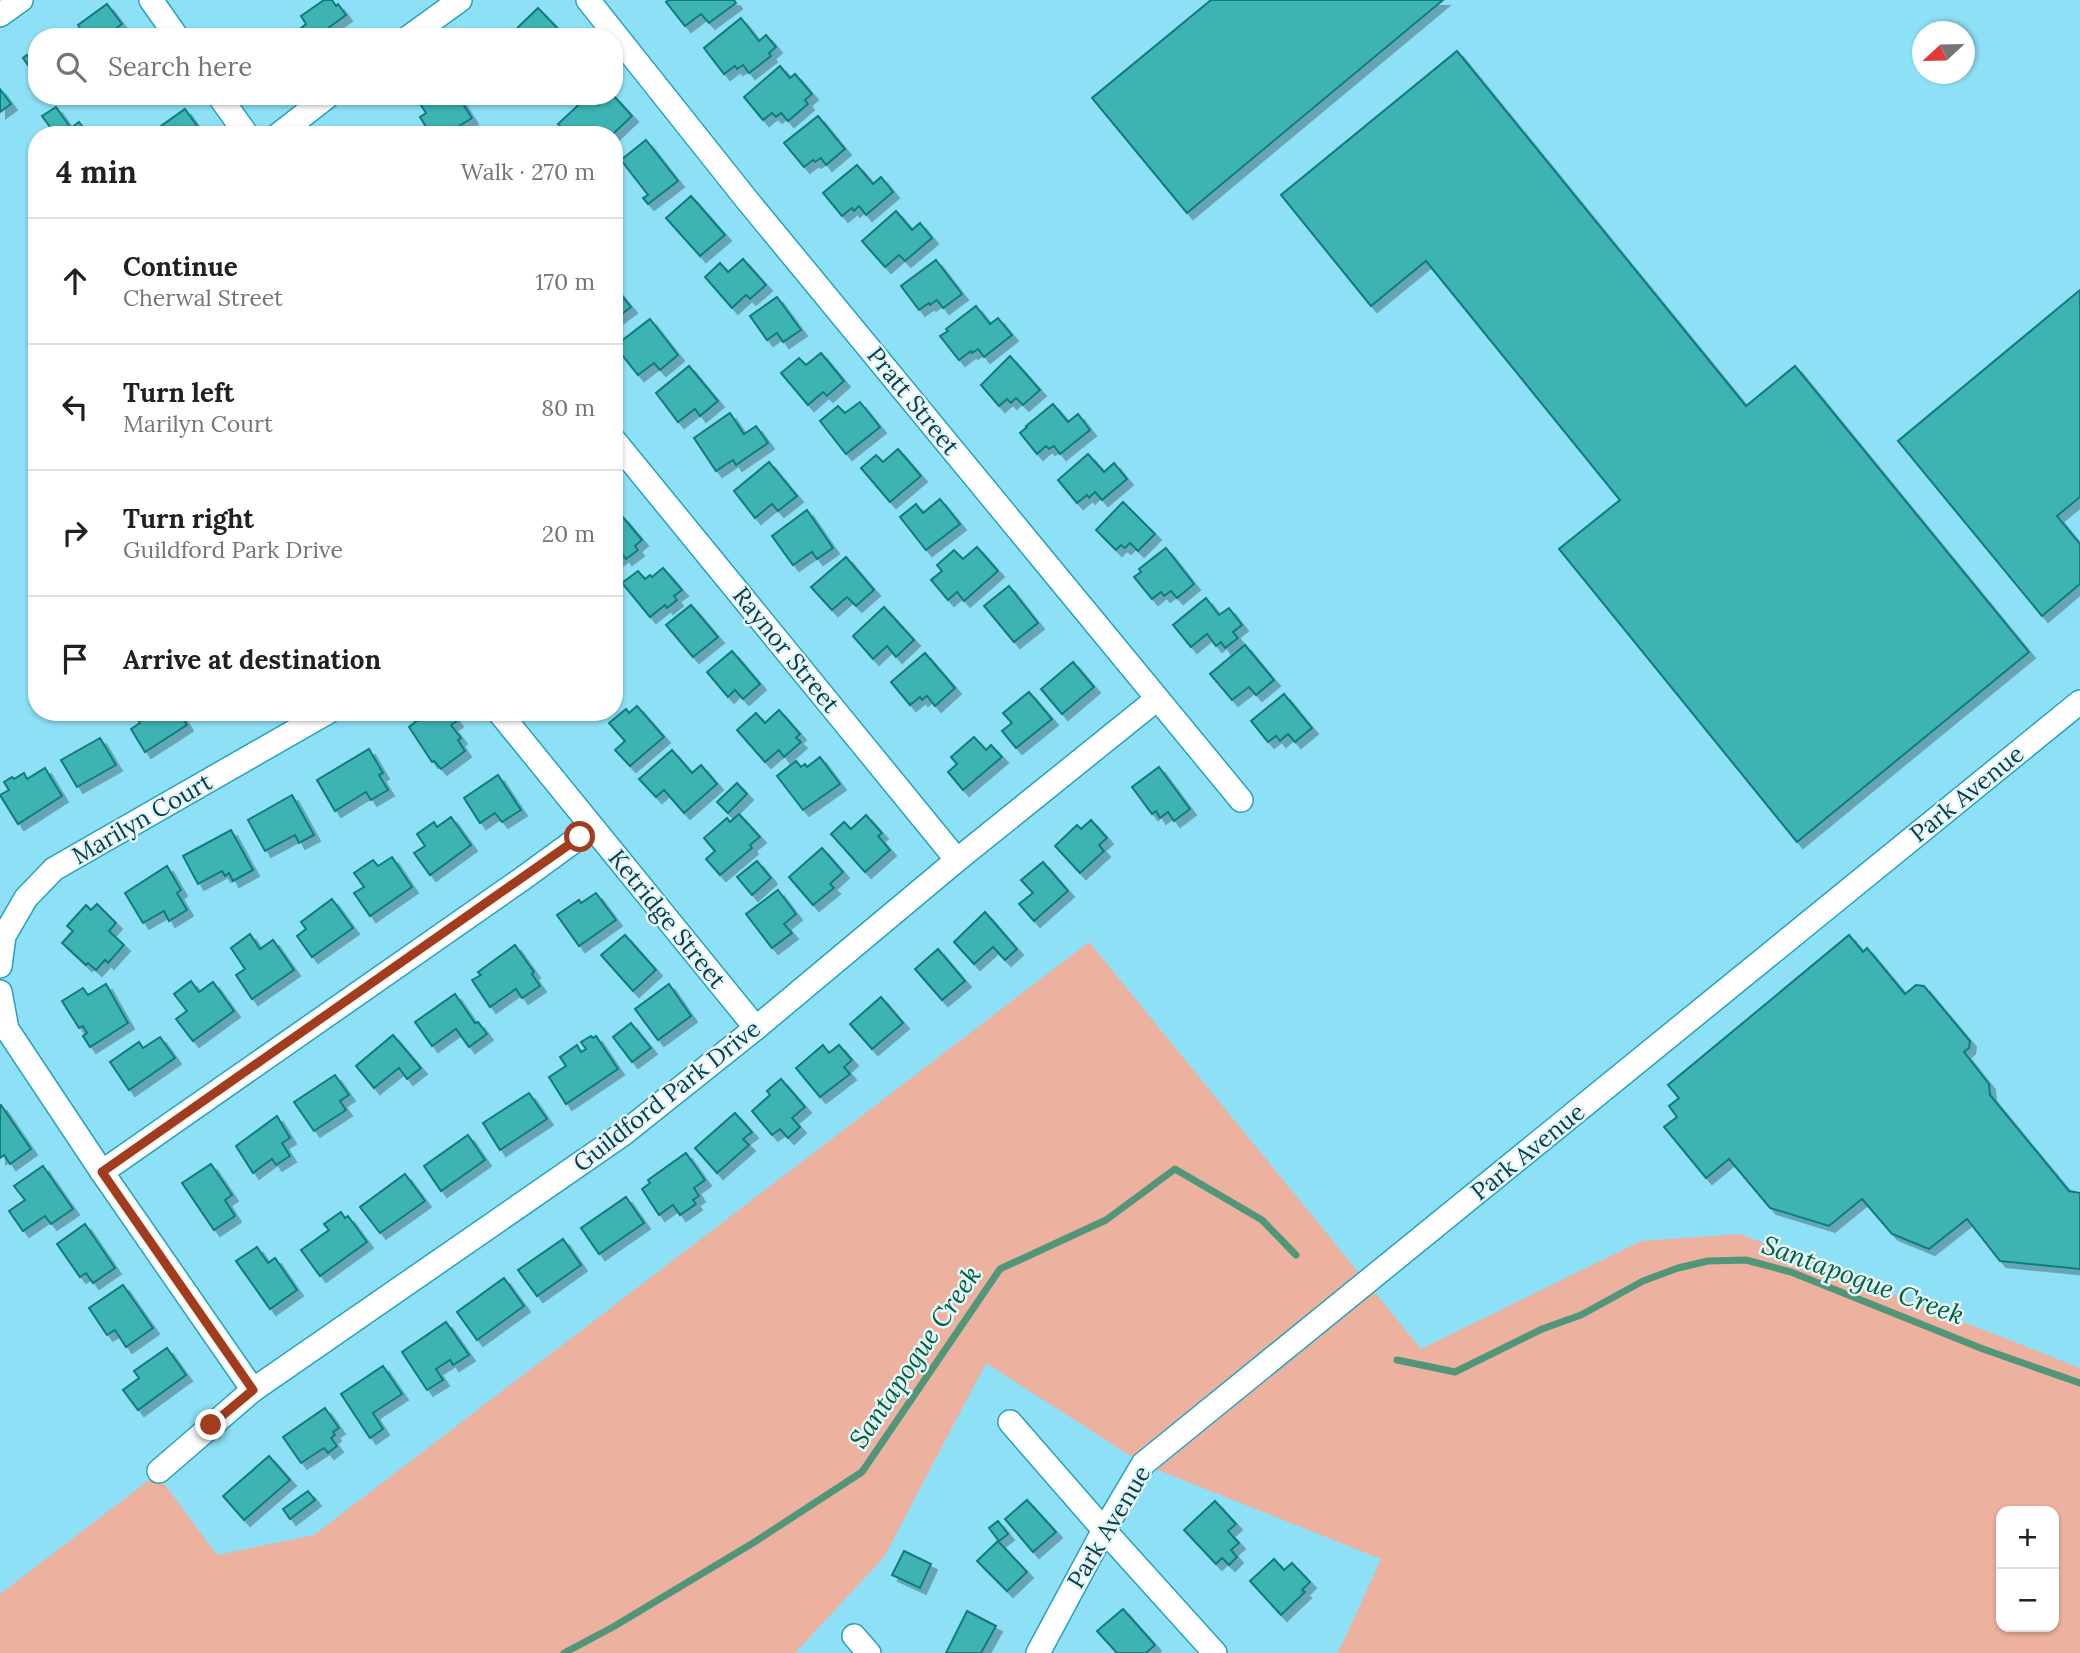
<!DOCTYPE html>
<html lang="en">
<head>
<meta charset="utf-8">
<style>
	body { margin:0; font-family:Lora,serif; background:#f2f2f2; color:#202124 }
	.controls { position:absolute; right:21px; bottom:21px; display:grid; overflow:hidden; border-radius:14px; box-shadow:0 2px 5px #0004 }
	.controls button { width:63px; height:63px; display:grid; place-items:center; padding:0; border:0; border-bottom:2px solid #e0e0e0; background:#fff; color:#202124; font:35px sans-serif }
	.compass { position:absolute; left:1912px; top:21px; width:63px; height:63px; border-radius:50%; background:#fff; box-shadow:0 2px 5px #0004; rotate:248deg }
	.stop { position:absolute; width:21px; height:21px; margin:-16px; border:5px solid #a33b1d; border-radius:50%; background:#fff }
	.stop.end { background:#a33b1d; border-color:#fff; box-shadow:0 2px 7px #0008 }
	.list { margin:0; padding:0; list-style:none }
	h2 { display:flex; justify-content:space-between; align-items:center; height:91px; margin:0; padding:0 28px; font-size:30px }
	h2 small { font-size:23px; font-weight:400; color:#757577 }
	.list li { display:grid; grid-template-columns:46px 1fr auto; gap:21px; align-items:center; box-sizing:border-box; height:126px; padding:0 28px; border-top:2px solid #e0e0e0 }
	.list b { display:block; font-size:26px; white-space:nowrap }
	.list p { margin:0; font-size:23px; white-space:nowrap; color:#757577 }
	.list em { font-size:23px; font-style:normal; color:#757577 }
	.icon { flex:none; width:38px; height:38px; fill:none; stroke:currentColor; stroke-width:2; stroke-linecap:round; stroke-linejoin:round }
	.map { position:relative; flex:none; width:2080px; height:1653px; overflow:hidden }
	.search { position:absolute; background:#fff; box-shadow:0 2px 5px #0004; left:28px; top:28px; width:595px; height:77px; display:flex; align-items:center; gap:18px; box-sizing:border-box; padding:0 24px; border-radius:28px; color:#757577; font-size:26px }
	.panel { position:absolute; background:#fff; box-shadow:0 2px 5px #0004; left:28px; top:126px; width:595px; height:595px; border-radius:28px }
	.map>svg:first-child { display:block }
	.green { fill:#edb1a0; fill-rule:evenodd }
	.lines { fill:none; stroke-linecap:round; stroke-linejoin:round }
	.stream { stroke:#529679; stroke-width:7 }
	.building { fill:#3eb3b4; stroke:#117b7d; stroke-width:2; filter:url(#shadow) }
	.minor-casing { stroke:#26a2bc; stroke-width:26 }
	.minor { stroke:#fff; stroke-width:23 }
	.route { stroke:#a33b1d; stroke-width:9 }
	.labels { text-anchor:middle; stroke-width:5; stroke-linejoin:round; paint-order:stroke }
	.street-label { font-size:24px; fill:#083c47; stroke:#e3f7fc }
	.water-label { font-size:26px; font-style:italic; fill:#006137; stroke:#e3f7fc }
</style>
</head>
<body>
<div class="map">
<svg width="2080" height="1653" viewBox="0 0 2080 1653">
	<defs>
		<filter id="shadow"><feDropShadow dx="6" dy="6" stdDeviation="0" flood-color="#0004"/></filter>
	</defs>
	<rect width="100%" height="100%" fill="#8de0f6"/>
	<path class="green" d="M1089,942L1421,1349L1641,1241L1740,1234L2080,1368V1653H1338L1381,1559L1143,1464L986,1363L884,1557L795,1653H0V1594L157,1474L217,1555L314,1535ZM2001,1511H2054V1627H2001Z"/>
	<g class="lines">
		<g class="stream">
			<path d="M1397,1360L1455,1372L1542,1329L1581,1315L1643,1281L1678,1268L1708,1261L1746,1260L1791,1272L1983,1349L2080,1383"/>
			<path d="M564,1653L613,1627L753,1543L862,1472L1000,1269L1106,1220L1175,1169L1262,1220L1296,1255"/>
		</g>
	</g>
	<g class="building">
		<path d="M324,0H332L336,6L338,4L346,15L316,37H290L306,24L301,16Z"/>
		<path d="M669,0H734L736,3L709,23L701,14L685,26L666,2Z"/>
		<path d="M1211,0H1443L1187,213L1092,98Z"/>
		<path d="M107,4L122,24L104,37H86L78,25Z"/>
		<path d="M538,8L566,37H516L512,33Z"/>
		<path d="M741,18L759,41L766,35L776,47L769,53L771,56L749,73L743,65L737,69L735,66L724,74L704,48Z"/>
		<path d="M1457,51L1746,406L1795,366L2029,652L1797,842L1559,549L1620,500L1426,261L1371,306L1281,195Z"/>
		<path d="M27,55L30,59L37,55V78L23,58Z"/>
		<path d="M780,66L790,78L795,74L812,94L805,100L808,104L788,121L781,113L776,117L772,113L763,120L744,97Z"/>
		<path d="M0,89L11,104L0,112Z"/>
		<path d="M415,96H458L472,118L445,135H431L420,117L426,113Z"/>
		<path d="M588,96L598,105L608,96H614L632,116L612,135H586L582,131L578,135H568L558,124Z"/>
		<path d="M56,107L70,127L59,135H56L42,116Z"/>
		<path d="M185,109L200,130L192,135H157L154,131Z"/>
		<path d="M818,116L845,149L826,165L821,158L815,162L813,160L804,167L784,143Z"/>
		<path d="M79,122L89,135H62Z"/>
		<path d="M646,140L678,181L648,204L643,198L648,195L621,160Z"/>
		<path d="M857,165L873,184L881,177L893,192L866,215L859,206L854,211L852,208L842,216L823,193Z"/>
		<path d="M691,196L725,235L700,256L666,218Z"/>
		<path d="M896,211L912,230L920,223L932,238L905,261L899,255L885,267L862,241Z"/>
		<path d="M743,259L766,285L750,299L746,295L732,308L705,277L720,263L728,272Z"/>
		<path d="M936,260L962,294L943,308L937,300L930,305L929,303L919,310L901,286Z"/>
		<path d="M614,286L631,307L614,320Z"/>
		<path d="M2080,290V497L2057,516L2080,544V584L2042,616L1898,441Z"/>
		<path d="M777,297L801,330L783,342L777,333L767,340L750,316Z"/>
		<path d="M976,306L990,324L998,318L1012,335L984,357L978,349L972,353L971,351L959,360L940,336L948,331L946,329Z"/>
		<path d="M650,319L678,355L660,370L654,363L638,375L615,346Z"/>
		<path d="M821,353L844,381L827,396L823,392L808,405L781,373L799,358L806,365Z"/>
		<path d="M1010,356L1040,390L1023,405L1016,398L1011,403L1007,399L999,406L981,385Z"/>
		<path d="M689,366L718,401L700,416L695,409L678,422L656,393Z"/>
		<path d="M860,402L880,427L846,454L820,421L838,406L845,413Z"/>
		<path d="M1053,404L1068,422L1078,414L1090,430L1060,454L1054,446L1049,449L1046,446L1037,454L1020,433L1027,427L1026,426Z"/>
		<path d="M730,413L744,434L756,426L768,443L736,465L733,460L716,471L694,438Z"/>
		<path d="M898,449L921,476L890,502L861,468L876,455L883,462Z"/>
		<path d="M1088,454L1104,472L1114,463L1127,479L1102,500L1095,492L1089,498L1087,495L1077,503L1058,480Z"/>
		<path d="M769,462L797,496L778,511L772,504L755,518L734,491Z"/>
		<path d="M940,499L960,524L926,550L900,517L916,504L923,513Z"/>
		<path d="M1123,502L1155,534L1138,551L1130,543L1125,548L1121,545L1116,550L1096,530Z"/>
		<path d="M807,510L833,548L817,559L812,552L793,565L772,536Z"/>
		<path d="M622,516L642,540L635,546L638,550L626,559L623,555L614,562V522Z"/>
		<path d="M977,547L998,571L964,601L957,592L948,600L931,580L942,571L937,565L954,550L963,559Z"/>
		<path d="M1166,548L1194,584L1177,598L1171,591L1164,596L1161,592L1152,599L1134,577L1141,572L1139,569Z"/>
		<path d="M846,557L874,590L856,606L847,597L832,610L811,587Z"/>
		<path d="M663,568L682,590L674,596L677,600L667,608L665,605L650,617L622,583L638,571L645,579L650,575L652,577Z"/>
		<path d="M1009,586L1038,623L1014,642L984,606Z"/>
		<path d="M1206,598L1219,615L1229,608L1242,625L1233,632L1238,638L1225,648L1221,642L1216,646L1207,634L1191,647L1173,625Z"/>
		<path d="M691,605L718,637L693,657L666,625Z"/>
		<path d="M884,607L914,640L896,657L887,646L873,659L853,636Z"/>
		<path d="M1245,645L1274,680L1256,695L1249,687L1232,700L1210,674Z"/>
		<path d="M732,651L760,684L743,699L735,690L728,697L707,672Z"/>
		<path d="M925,653L955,688L935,706L927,696L922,700L920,697L910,705L891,682Z"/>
		<path d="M1073,662L1094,687L1062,714L1041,689Z"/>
		<path d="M1029,692L1052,719L1016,748L1002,731L1012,723L1003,713Z"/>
		<path d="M1284,694L1312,728L1295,742L1288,734L1280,741L1276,736L1268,742L1251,721Z"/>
		<path d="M637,706L664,737L630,766L615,750L625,741L609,723L626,709L629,713Z"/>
		<path d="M779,710L800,734L796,738L801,742L784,757L779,750L765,762L737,730L756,713L765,723Z"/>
		<path d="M142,712H179L187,725L145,752L131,729L140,723L136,716Z"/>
		<path d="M428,712H450L457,721L451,725L461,738L458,740L465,751L441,769L434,761L432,762L409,727Z"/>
		<path d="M974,737L986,750L991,745L1002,757L963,790L948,772L957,764L951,757Z"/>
		<path d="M100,738L116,765L77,787L61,760Z"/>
		<path d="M369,749L383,773L379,775L388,790L371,800L366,792L335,811L317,780Z"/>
		<path d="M672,750L692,773L701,765L717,784L684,813L664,790L656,797L639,779Z"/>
		<path d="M820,757L840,784L803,810L777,776L796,761L801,767L805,764L807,767Z"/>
		<path d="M1159,767L1190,809L1174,821L1168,812L1160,818L1156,811L1152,814L1132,787Z"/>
		<path d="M45,768L62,796L18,824L0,795L9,790L4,782L12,777L14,779L24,773L27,779Z"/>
		<path d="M498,775L521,810L502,822L495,813L480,823L464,798Z"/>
		<path d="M737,783L747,794L728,813L717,802Z"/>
		<path d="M292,795L314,835L299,843L295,835L265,851L248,820Z"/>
		<path d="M739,814L760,837L750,845L752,848L720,875L706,859L715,851L704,838L727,818L730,822Z"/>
		<path d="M866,815L882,833L878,836L890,850L865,872L831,834L844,822L851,829Z"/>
		<path d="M451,817L471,845L430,875L414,853L425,846L417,834L434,822L437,827Z"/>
		<path d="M1091,820L1107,838L1099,845L1104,851L1080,873L1055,846L1077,825L1081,829Z"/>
		<path d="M231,830L253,870L233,881L229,873L225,876L222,871L198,884L183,856Z"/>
		<path d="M822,848L843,872L830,884L834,888L813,905L789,877Z"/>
		<path d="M392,857L412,887L370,916L354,893L364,887L354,873L373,860L378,866Z"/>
		<path d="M757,861L771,878L752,895L737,877Z"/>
		<path d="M1043,862L1068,891L1034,921L1019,904L1033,893L1021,880Z"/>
		<path d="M167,866L181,890L177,893L187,910L169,921L164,911L143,923L125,893Z"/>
		<path d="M778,890L796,914L784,924L792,933L772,948L746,914Z"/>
		<path d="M596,893L616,920L579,946L557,915L579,900L581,903Z"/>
		<path d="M332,899L353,928L312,957L297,936L306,929L301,922Z"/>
		<path d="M97,904L116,923L109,931L124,945L108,963L105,960L96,970L88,963L86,965L62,943L73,931L67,926L86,905L91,910Z"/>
		<path d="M985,912L1017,949L1005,960L993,947L974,964L954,942Z"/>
		<path d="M250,934L260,949L273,940L294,970L252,999L236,975L245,969L231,948Z"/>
		<path d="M625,935L656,970L633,991L601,955Z"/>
		<path d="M1849,935L1863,952L1867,948L1905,994L1916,985L1924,986L1970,1041L1969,1048L1964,1052L1989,1084L1990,1095L2069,1191L2080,1193V1269L2000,1261L1967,1219L1929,1249L1892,1234L1862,1199L1829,1226L1770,1208L1729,1159L1706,1178L1664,1127L1677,1117L1669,1106L1679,1098L1668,1085Z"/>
		<path d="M515,945L534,972L532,974L540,986L522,998L516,989L490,1007L472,980L481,975L478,972Z"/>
		<path d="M938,949L965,981L942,1000L915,969Z"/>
		<path d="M191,981L199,992L213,982L234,1011L193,1041L176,1019L187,1011L174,994Z"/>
		<path d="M106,984L128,1023L90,1047L83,1036L87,1033L83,1026L79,1028L62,1001L83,988L88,995Z"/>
		<path d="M669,984L691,1016L658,1040L635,1009Z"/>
		<path d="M455,994L475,1023L478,1022L487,1034L469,1047L456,1029L432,1046L415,1022Z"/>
		<path d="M881,997L903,1023L872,1049L850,1024Z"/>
		<path d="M631,1023L651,1048L632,1062L613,1037Z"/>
		<path d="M393,1035L421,1068L407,1079L399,1068L374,1088L356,1066Z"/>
		<path d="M591,1036L593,1038L596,1036L618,1069L566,1104L549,1077L566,1066L560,1057L577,1045L581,1052L586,1049L581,1042Z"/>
		<path d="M160,1037L175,1058L129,1090L110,1062L139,1042L143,1048Z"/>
		<path d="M823,1045L829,1053L839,1045L852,1060L844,1067L850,1074L820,1097L796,1068Z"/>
		<path d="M335,1075L349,1095L340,1101L346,1110L314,1131L294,1102Z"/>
		<path d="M781,1079L805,1107L792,1118L800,1127L788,1138L780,1129L772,1135L752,1111L770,1095L767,1091Z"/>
		<path d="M529,1093L547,1119L500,1150L483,1123Z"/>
		<path d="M1,1105L31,1149L10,1164L4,1155L0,1158V1106Z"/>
		<path d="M735,1113L752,1132L743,1139L749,1145L717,1173L695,1148Z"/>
		<path d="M277,1116L290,1138L282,1143L290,1156L276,1165L272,1159L253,1173L236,1146Z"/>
		<path d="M468,1135L485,1160L441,1191L424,1166Z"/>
		<path d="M686,1153L705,1180L694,1188L699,1196L693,1200L696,1204L680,1215L673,1205L659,1215L642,1189L650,1183L648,1180Z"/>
		<path d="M211,1164L232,1195L225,1200L235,1216L214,1230L182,1183Z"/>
		<path d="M43,1166L73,1209L51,1224L45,1216L23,1231L9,1211L25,1200L14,1186Z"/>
		<path d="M405,1174L425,1201L380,1233L360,1207Z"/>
		<path d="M626,1197L644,1223L599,1254L581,1228Z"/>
		<path d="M341,1212L345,1218L348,1216L367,1242L320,1276L301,1250L329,1230L324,1224Z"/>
		<path d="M85,1224L115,1268L93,1283L86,1273L80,1277L57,1244Z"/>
		<path d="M563,1239L581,1265L537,1296L518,1270Z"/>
		<path d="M257,1247L268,1263L275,1258L297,1290L270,1309L236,1261Z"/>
		<path d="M504,1278L524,1306L477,1340L457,1312Z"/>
		<path d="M123,1285L153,1328L126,1347L115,1330L107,1335L89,1308Z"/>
		<path d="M446,1322L469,1355L453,1365L450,1360L436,1369L443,1380L427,1390L402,1352Z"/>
		<path d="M167,1348L186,1375L138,1410L123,1390L139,1378L134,1371Z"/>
		<path d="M383,1366L402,1394L373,1413L383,1429L370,1438L341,1394Z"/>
		<path d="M325,1408L339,1428L333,1432L335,1435L331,1438L337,1446L328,1453L324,1448L301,1463L283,1437Z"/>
		<path d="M269,1456L290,1480L244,1520L223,1496Z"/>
		<path d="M308,1491L315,1500L290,1519L283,1509Z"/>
		<path d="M1027,1500L1056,1532L1033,1552L1005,1519Z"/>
		<path d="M1215,1501L1236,1524L1228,1531L1239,1543L1231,1550L1237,1557L1229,1565L1222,1558L1216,1564L1184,1530Z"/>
		<path d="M998,1521L1008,1534L999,1541L989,1528Z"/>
		<path d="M998,1541L1027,1572L1007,1591L977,1561Z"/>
		<path d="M904,1551L931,1564L920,1588L892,1575Z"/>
		<path d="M1274,1559L1284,1570L1292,1563L1310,1582L1302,1590L1305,1592L1281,1615L1250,1581Z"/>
		<path d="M1123,1609L1155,1645L1146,1653H1117L1097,1631Z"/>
		<path d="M967,1611L996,1626L981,1653H946Z"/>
	</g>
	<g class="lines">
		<g class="minor-casing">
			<g id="minor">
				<path d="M151,0L177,37"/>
				<path d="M588,0L747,200L1241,800"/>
				<path d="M0,15L21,0"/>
				<path d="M409,37L460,0"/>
				<path d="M219,96L247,135"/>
				<path d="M278,135L328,96"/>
				<path d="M614,440L957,860"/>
				<path d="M499,712L756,1028"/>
				<path d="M0,966L4,936L26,898L54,869L328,712"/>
				<path d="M0,992L7,1029L102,1172L253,1390"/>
				<path d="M102,1172L522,879L592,828"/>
				<path d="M1010,1422L1104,1530L1215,1653"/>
				<path d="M159,1471L253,1390L623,1134L756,1028L957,860L1157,699"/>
				<path d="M854,1636L869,1653"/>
				<path d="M1038,1653L1104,1530L1143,1464L2080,702"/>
			</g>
		</g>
		<use href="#minor" class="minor"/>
	</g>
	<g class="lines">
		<path class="route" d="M211,1425L253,1390L102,1172L580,837"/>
	</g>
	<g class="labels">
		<g class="street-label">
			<text transform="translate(913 401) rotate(51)" y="8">Pratt Street</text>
			<text transform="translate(786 650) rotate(51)" y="8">Raynor Street</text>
			<text transform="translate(1967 794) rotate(-39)" y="8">Park Avenue</text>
			<text transform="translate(142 819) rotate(-30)" y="8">Marilyn Court</text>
			<text transform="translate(667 919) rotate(51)" y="8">Ketridge Street</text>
			<text transform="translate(667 1096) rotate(-38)" y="8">Guildford Park Drive</text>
			<text transform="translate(1528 1152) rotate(-39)" y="8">Park Avenue</text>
			<text transform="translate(1109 1527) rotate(-59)" y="8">Park Avenue</text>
		</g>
		<g class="water-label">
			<text transform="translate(1863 1280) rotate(20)" y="9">Santapogue Creek</text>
			<text transform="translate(915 1357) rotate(-56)" y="9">Santapogue Creek</text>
		</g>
	</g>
</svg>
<div class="controls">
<button>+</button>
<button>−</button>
</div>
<svg class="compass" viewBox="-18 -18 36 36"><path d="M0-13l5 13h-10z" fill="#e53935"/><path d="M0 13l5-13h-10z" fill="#757577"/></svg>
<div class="stop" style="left:580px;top:837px"></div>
<div class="stop end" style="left:211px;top:1425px"></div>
<div class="search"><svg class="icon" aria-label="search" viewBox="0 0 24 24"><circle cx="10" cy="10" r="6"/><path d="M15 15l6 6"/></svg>Search here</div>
<section class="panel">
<h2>4 min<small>Walk · 270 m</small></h2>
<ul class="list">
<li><svg class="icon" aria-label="ahead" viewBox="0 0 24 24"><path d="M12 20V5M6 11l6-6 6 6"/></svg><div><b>Continue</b><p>Cherwal Street</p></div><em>170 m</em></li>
<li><svg class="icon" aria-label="left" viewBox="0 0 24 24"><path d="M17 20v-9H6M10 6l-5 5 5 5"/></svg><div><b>Turn left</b><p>Marilyn Court</p></div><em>80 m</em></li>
<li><svg class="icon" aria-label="right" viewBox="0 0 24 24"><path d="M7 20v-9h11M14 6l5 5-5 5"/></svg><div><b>Turn right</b><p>Guildford Park Drive</p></div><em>20 m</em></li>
<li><svg class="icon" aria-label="arrive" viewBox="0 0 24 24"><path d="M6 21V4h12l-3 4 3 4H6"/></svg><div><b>Arrive at destination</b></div></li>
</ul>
</section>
</div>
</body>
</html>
